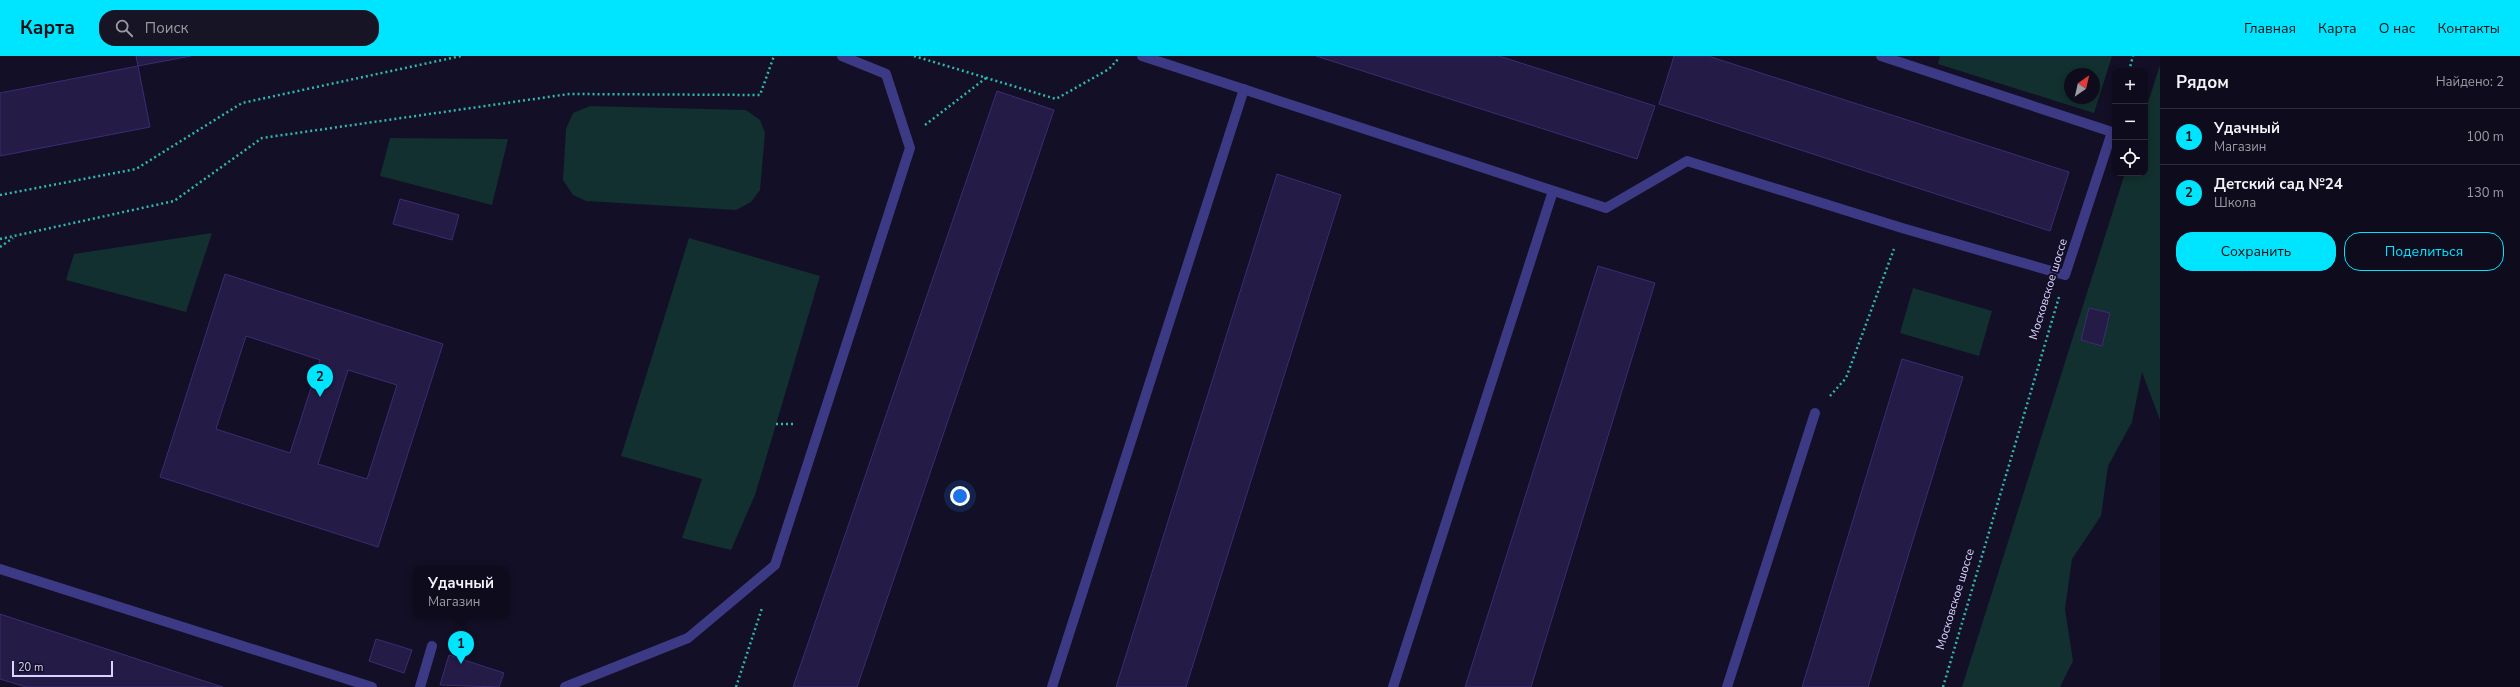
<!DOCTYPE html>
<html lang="ru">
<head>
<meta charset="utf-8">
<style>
	body { margin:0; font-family:"Nunito Sans",sans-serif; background:#171425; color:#f1f3f6 }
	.controls { position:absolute; right:12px; top:12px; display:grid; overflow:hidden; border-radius:8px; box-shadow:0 2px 6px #0003 }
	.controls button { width:36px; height:36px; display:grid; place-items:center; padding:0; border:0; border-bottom:1px solid #2e2b3b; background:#0e0b1c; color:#f1f3f6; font:20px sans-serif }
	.compass { position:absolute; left:2064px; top:12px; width:36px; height:36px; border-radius:50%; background:#0e0b1c; box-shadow:0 2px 6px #0003; rotate:34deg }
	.scale { position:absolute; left:12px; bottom:10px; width:101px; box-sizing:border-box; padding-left:4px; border:2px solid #d9d4ff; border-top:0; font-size:11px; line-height:14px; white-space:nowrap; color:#d9d4ff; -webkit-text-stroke:3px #130f26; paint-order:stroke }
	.you { position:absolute; left:960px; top:440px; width:14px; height:14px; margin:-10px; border:3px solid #fff; border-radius:50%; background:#1a73e8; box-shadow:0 0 0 6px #1a73e833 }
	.badge { display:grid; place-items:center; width:26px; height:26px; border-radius:50%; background:#00e5ff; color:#111; font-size:13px; font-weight:700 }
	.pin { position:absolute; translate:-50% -33px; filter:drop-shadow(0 1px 2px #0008) }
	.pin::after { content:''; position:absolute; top:21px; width:14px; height:12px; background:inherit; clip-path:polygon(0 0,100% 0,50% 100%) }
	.popup { position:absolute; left:413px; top:510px; width:96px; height:52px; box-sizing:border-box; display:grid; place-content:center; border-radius:8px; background:#0e0b1c; filter:drop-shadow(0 1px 3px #0005); font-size:13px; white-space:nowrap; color:#9b9ba3 }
	.popup b { font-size:15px; color:#f1f3f6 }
	.popup::after { content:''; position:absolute; left:50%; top:100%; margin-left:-8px; border:8px solid transparent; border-top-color:#0e0b1c }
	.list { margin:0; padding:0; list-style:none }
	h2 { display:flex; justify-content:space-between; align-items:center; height:52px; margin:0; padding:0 16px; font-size:17px }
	h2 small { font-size:13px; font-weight:400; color:#9b9ba3 }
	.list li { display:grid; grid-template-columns:26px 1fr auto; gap:12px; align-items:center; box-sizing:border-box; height:56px; padding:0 16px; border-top:1px solid #2e2b3b }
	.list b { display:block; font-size:15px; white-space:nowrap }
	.list p { margin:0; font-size:13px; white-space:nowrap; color:#9b9ba3 }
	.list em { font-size:13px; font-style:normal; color:#9b9ba3 }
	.actions { display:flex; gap:8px; padding:12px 16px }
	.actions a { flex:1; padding:9px 0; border:1px solid #00e5ff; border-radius:16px; text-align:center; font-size:14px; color:#00e5ff }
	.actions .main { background:#00e5ff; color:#111 }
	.icon { flex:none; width:22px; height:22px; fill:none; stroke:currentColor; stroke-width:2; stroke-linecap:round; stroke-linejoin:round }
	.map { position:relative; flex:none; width:2160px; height:631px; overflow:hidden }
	header { display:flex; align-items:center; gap:24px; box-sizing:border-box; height:56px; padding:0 20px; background:#00e5ff; color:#111 }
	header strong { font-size:19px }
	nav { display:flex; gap:22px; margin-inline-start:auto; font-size:14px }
	.search { width:280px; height:36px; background:#171425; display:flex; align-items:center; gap:10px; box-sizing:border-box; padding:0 14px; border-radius:16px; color:#9b9ba3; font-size:15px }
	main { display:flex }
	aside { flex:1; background:#0e0b1c }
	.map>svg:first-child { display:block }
	.green { fill:#12302f; fill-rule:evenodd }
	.building { fill:#241b47; stroke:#3b2d73; fill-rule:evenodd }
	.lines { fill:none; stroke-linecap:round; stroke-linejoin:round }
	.path { stroke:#2fb8b0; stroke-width:2.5; stroke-dasharray:2 3; stroke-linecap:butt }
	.minor { stroke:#3d3a85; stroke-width:10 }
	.labels { text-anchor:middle; stroke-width:4; stroke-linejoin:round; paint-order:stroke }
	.street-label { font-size:12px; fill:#d9d4ff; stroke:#130f26 }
</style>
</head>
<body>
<header>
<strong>Карта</strong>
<div class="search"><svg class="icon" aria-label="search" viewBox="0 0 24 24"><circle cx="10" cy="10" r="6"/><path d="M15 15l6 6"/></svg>Поиск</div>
<nav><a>Главная</a><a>Карта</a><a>О нас</a><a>Контакты</a></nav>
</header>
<main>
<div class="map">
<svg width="2160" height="631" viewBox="0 0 2160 631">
	<rect width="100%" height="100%" fill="#130f26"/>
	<g class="green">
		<path d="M1940,0H2112L2094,57L1938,8ZM2070,18H2094V42H2070Z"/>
		<path d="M2160,9V364L2142,316L2132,366L2108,410L2101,460L2072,503L2065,553L2073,605L2060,631H1962L2125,117H2145V56Z"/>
		<path d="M590,50L746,54L760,64L765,77L760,134L751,146L736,154L586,145L573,139L563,124L566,73L573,57Z"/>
		<path d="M390,82L508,83L492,149L380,120Z"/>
		<path d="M212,177L186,256L66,224L74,198Z"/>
		<path d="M689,182L820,220L755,439L731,494L682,482L702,423L621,400Z"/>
		<path d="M1913,232L1992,255L1979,300L1900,277Z"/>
	</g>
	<g class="building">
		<path d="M136,0H191L138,10Z"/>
		<path d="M1316,0H1499L1655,50L1637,103Z"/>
		<path d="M1674,0H1708L2069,116L2050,175L1659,48Z"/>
		<path d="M138,10L150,71L0,100V37Z"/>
		<path d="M997,35L1054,54L857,631H793Z"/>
		<path d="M1277,118L1341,139L1186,631H1116Z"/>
		<path d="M400,143L459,159L452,184L393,168Z"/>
		<path d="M1598,210L1655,227L1531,631H1465Z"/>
		<path d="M225,218L443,288L378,491L160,421ZM246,280L320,304L290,397L216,373ZM348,314L397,329L367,423L318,408Z"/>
		<path d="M2089,252L2110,257L2102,290L2081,284Z"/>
		<path d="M1902,303L1963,321L1868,631H1802Z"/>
		<path d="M0,558L207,626L223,631H26L0,623Z"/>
		<path d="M376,583L412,594L404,617L369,605Z"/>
		<path d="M449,599L504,617L499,631L440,629Z"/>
	</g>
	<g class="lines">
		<g class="path">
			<path d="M914,0L1056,43L1109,13L1119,2"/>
			<path d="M2129,15L2133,0"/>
			<path d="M925,69L986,22"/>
			<path d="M0,139L136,113L242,47L461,0"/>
			<path d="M0,183L174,145L262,82L569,38L760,39L774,0"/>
			<path d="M0,191L13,182"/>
			<path d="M1830,340L1846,322L1894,193"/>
			<path d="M776,368H796"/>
			<path d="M736,631L762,552"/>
			<path d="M1943,631L2059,241"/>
		</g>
		<g class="minor">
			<path d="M1142,0L1606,152L1687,105L1902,172L2065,219L2112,76L1881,0"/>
			<path d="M0,513L372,631"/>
			<path d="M420,631L432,590"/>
			<path d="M565,631L688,582L775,509L910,92L886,18L842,0"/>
			<path d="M1052,631L1244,33"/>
			<path d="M1393,631L1553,135"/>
			<path d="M1727,631L1815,357"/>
		</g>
	</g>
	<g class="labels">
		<g class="street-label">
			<text transform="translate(2048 233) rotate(-73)" y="4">Московское шоссе</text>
			<text transform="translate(1955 543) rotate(-73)" y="4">Московское шоссе</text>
		</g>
	</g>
</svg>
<div class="controls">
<button>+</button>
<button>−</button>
<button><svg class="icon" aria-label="locate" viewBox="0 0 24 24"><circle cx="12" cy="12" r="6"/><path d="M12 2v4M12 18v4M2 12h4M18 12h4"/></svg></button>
</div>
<svg class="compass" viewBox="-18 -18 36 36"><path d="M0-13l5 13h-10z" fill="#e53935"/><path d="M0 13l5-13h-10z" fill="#9b9ba3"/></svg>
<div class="scale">20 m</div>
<div class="you"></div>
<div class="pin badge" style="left:461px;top:608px">1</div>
<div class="popup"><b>Удачный</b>Магазин</div>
<div class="pin badge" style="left:320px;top:341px">2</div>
</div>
<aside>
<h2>Рядом<small>Найдено: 2</small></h2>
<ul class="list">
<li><span class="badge">1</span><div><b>Удачный</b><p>Магазин</p></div><em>100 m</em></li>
<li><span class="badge">2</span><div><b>Детский сад №24</b><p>Школа</p></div><em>130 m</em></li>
</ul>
<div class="actions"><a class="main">Сохранить</a><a>Поделиться</a></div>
</aside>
</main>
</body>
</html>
